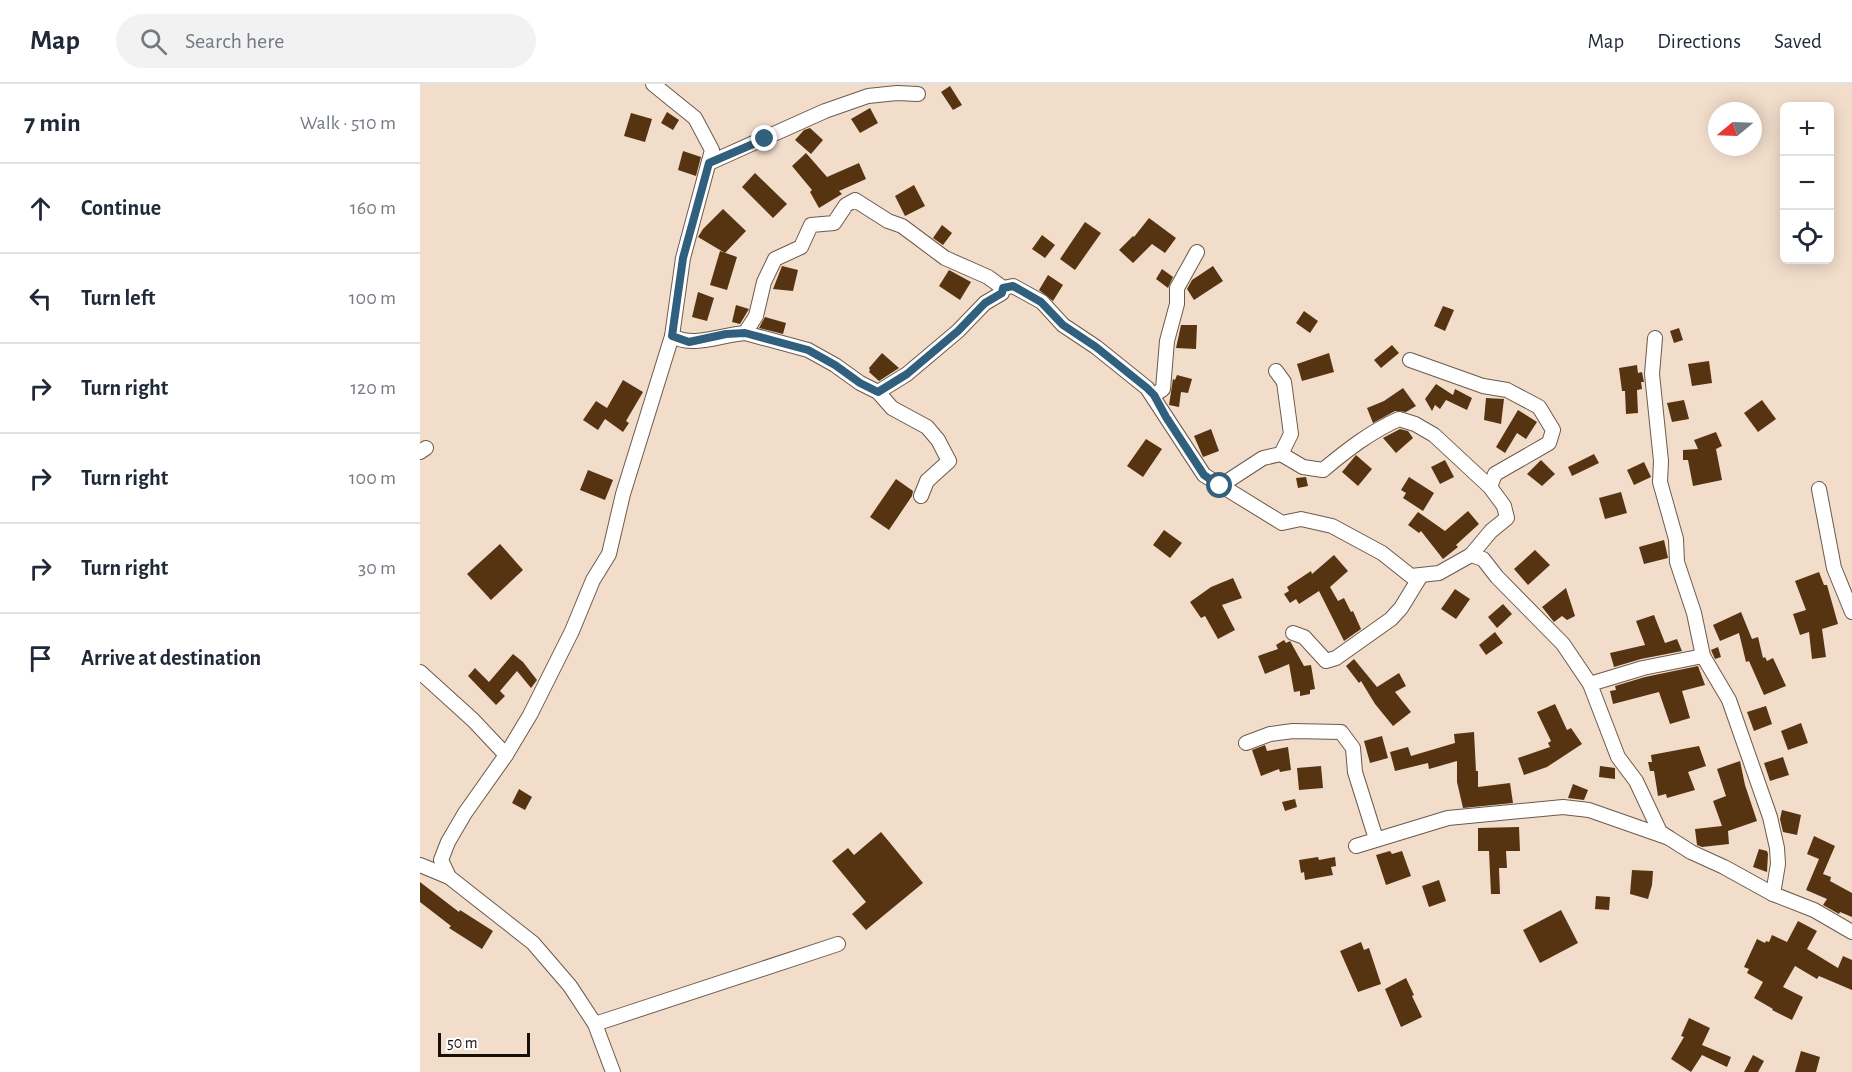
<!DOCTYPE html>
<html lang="en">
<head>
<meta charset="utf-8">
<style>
	body { margin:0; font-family:"Alegreya Sans",sans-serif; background:#f2f2f3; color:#1f2937 }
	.controls { position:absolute; right:18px; top:18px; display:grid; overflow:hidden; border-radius:9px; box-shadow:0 3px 15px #0003 }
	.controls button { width:54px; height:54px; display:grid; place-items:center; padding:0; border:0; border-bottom:2px solid #e0e1e3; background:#fff; color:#1f2937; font:30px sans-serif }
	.compass { position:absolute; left:1288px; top:18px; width:54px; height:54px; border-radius:50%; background:#fff; box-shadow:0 3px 15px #0003; rotate:251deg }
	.scale { position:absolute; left:18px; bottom:15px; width:92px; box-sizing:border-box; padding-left:6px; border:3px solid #160f09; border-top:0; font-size:16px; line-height:21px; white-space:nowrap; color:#160f09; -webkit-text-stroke:4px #fff; paint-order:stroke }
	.stop { position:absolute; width:18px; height:18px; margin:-14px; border:4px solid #31607f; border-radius:50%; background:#fff }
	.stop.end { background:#31607f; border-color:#fff; box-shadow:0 2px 6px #0008 }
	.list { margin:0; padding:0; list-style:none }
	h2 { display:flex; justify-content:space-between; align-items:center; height:78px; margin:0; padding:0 24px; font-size:26px }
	h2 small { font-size:20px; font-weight:400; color:#747a83 }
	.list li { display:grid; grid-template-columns:39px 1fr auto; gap:18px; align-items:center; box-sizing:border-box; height:90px; padding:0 24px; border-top:2px solid #e0e1e3 }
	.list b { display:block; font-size:22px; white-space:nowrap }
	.list em { font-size:20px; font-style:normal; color:#747a83 }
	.icon { flex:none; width:33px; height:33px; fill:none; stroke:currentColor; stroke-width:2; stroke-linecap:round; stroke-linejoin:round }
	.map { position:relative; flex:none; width:1432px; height:988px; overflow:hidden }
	header { display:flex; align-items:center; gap:36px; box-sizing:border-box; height:84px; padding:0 30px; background:#fff; border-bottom:2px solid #e0e1e3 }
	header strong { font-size:28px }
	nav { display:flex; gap:33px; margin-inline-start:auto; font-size:21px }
	.search { width:420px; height:54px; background:#f2f2f3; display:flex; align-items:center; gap:15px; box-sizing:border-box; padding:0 21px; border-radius:33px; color:#747a83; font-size:22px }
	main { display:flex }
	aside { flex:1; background:#fff }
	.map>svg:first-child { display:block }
	.building { fill:#563411 }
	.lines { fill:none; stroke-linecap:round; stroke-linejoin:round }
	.street-casing { stroke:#6c5a4b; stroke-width:16 }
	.street { stroke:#fff; stroke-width:14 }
	.route { stroke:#31607f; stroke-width:8 }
</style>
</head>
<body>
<header>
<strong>Map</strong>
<div class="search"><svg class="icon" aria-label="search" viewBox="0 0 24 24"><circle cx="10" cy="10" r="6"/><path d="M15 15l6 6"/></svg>Search here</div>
<nav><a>Map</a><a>Directions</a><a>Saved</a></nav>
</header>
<main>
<aside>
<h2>7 min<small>Walk · 510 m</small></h2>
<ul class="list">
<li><svg class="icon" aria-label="ahead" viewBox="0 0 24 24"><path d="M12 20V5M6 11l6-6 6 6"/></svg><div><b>Continue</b></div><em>160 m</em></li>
<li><svg class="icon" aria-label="left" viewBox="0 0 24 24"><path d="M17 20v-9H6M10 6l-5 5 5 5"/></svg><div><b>Turn left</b></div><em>100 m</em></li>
<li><svg class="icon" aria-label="right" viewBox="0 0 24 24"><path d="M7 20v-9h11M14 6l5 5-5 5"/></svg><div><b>Turn right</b></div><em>120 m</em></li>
<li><svg class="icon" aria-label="right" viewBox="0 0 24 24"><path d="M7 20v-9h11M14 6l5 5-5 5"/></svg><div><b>Turn right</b></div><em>100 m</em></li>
<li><svg class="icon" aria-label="right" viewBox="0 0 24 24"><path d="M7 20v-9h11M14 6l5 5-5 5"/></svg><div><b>Turn right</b></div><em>30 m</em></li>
<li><svg class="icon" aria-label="arrive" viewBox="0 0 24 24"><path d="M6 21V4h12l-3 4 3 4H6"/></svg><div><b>Arrive at destination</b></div></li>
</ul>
</aside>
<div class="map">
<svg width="1432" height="988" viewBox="0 0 1432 988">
	<rect width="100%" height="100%" fill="#f2ddcb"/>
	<g class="building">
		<path d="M530,2L542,21L533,26L521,8Z"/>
		<path d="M450,24L458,39L440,49L431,35Z"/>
		<path d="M247,28L259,36L253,46L241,39Z"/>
		<path d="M211,29L232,35L225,58L204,52Z"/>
		<path d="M390,44L403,56L391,70L375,56L384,46Z"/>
		<path d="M263,67L281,73L276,92L258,86Z"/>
		<path d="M386,69L407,93L439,79L446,95L419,107L422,110L399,124L390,108L392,106L372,82Z"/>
		<path d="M335,89L367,120L353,134L322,103Z"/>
		<path d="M494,101L505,122L485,132L475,112Z"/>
		<path d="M303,125L326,147L305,169L278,153L283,145Z"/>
		<path d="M729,134L756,154L745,169L732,160L713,179L699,166L713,152L714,153Z"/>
		<path d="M665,138L681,149L655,186L640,175Z"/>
		<path d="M522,141L532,149L523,161L513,154Z"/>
		<path d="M622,151L635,161L625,174L612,165Z"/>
		<path d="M300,167L317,173L307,206L290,201Z"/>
		<path d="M362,182L378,186L373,207L353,205Z"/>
		<path d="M793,182L803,197L774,216L767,205L772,196Z"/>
		<path d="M742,185L753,193L748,204L736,195Z"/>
		<path d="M529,186L551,198L540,216L519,202Z"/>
		<path d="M628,191L643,201L633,217L619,206Z"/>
		<path d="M278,208L294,214L287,237L272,233Z"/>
		<path d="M316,221L329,225L320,240L312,238Z"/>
		<path d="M1023,222L1034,226L1025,247L1014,242Z"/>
		<path d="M884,227L898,237L890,249L876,239Z"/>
		<path d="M345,233L366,239L363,250L339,244Z"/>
		<path d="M761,241H777L776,265L756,264Z"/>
		<path d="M1259,244L1263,256L1254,259L1250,247Z"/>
		<path d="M972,261L979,269L961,284L954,276Z"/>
		<path d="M462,269L479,284L459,297L449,288L450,286L449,284Z"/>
		<path d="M909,269L914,288L882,297L877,280Z"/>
		<path d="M1289,277L1292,299L1272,302L1268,280Z"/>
		<path d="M1217,281L1218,289L1222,288L1224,298H1221L1222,305L1217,306L1218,329L1206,330L1205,307H1202L1199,284Z"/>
		<path d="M757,291L772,295L768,309L761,308L759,323L749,321L753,295L755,296Z"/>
		<path d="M203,296L223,308L206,337L209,339L203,348L185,335L178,346L163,336L176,317L187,324Z"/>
		<path d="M1016,300L1033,311L1035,305L1052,314L1047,326L1026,316L1020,325L1015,321L1012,327L1005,315Z"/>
		<path d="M983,304L996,322L986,328L975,327L953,339L947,324L964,317Z"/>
		<path d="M1066,314L1084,315L1081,340L1064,336Z"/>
		<path d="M1264,316L1269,335L1252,338L1247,319Z"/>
		<path d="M1342,316L1356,335L1338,348L1324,329Z"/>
		<path d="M1098,326L1117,338L1106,355L1097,349L1085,369L1076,363Z"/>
		<path d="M791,345L799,367L783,373L774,352Z"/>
		<path d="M980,345L988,347L993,354L976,369L963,354Z"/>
		<path d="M1296,348L1302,362L1296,365L1302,396L1273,402L1268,376H1263V366L1278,365L1274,356Z"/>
		<path d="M726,355L742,365L723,393L707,382Z"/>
		<path d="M1174,370L1179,379L1152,392L1148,383Z"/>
		<path d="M936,371L952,385L938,402L922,388Z"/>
		<path d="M1025,376L1034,393L1020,400L1011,383Z"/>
		<path d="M1121,376L1135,390L1122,402L1107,390Z"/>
		<path d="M1224,378L1231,393L1214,401L1207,386Z"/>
		<path d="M168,386L193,396L185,416L160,406Z"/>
		<path d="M886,393L888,402L878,404L876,394Z"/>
		<path d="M989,393L1014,409L1003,427L983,414L986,409L981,406Z"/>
		<path d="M476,395L493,407L492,412L469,446L450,433Z"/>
		<path d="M1201,408L1207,429L1185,435L1179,414Z"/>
		<path d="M1048,427L1059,440L1036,461L1038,463L1023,475L1001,447L999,449L988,441L998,428L1025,447Z"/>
		<path d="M744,446L762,459L750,474L733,461Z"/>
		<path d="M1244,456L1248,474L1224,480L1219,463Z"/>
		<path d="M80,460L103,486L71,516L47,490Z"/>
		<path d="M1115,466L1130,481L1108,501L1094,485Z"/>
		<path d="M914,471L928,487L910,503L918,517L924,514L931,528L933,527L941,545L924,557L899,507L879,520L876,515L870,519L864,510L869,507L867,503L891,487L892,490Z"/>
		<path d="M1399,488L1404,501H1407L1418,540L1402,545L1406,573L1392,575L1389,548L1380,551L1373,530L1386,526L1375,497Z"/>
		<path d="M813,494L822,514L802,521L815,546L798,555L785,532L781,534L770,518L791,503Z"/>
		<path d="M1146,504L1155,532L1147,536L1142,532L1134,538L1122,523Z"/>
		<path d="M1035,505L1050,515L1036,535L1021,525Z"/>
		<path d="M1083,520L1092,530L1077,544L1068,533Z"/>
		<path d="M1321,528L1332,555L1338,553L1343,574L1345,573L1347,577L1353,574L1366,602L1344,611L1329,577L1326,578L1319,549L1300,557L1293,541Z"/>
		<path d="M1234,531L1245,559L1257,555L1262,567L1221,575L1194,583L1190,569L1225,561L1216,537Z"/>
		<path d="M1075,548L1083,559L1066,571L1059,561Z"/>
		<path d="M864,556L866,559L870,557L884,582L891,581L895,605L890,606V610L880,612V607L874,608L869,580L845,590L838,572L858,565L856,561Z"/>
		<path d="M1298,563L1301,573L1295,575L1291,566Z"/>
		<path d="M93,570L103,578L117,596L111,604L97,587L80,607L85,612L76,621L48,592L55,584L69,598Z"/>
		<path d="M934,575L957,603L979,589L986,602L975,608L991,628L973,642L955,620L941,597L939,599L926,582Z"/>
		<path d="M1278,582L1285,601L1262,607L1270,634L1250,640L1239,608L1193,620L1190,607L1196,606L1195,602L1225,593Z"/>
		<path d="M1135,620L1147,646L1151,644L1162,660L1127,683L1104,691L1098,674L1130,663L1128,659L1131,657L1117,628Z"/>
		<path d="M1346,622L1352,640L1334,647L1327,628Z"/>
		<path d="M1381,639L1388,659L1368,666L1361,647Z"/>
		<path d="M1054,648L1056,687H1058V703L1090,699L1093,719L1043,724L1037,698V677L1009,685L1008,679L975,687L970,668L988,663L991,672L1035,659L1034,650Z"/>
		<path d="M962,652L968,674L950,679L944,657Z"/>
		<path d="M845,661L847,667L868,663L871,686L860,688L859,685L841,692L832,666Z"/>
		<path d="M1279,662L1286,682L1268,688L1275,706L1247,714L1246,710L1238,712L1234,687H1230L1228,678H1232L1231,671Z"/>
		<path d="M1363,673L1369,691L1350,697L1344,679Z"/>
		<path d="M1320,677L1325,701L1337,737L1308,747L1309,760L1282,763L1277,761L1275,745L1302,742L1293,717L1306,712L1297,685Z"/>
		<path d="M901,682L903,704L879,706L877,684Z"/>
		<path d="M1180,682L1195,684V695L1179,693Z"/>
		<path d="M1153,700L1168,706L1164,716L1148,714Z"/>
		<path d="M99,705L112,713L105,726L92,719Z"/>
		<path d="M875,715L877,723L865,727L862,718Z"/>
		<path d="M1362,726L1381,731L1377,751L1363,748L1360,735Z"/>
		<path d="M1099,743L1100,767H1086L1087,784H1079L1080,810H1071L1069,767H1058V744Z"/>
		<path d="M461,748L503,799L446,846L432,830L446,818L412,777L428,764L434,771Z"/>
		<path d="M1394,752L1415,762L1403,790L1411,793L1410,797L1432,809V833L1420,828L1419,830L1403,821L1407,815L1386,806L1399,775L1387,770Z"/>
		<path d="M1339,765L1347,767L1348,770L1347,788L1333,783Z"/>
		<path d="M970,767L972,770L982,767L991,792L966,801L956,771Z"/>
		<path d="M898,773L899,776L915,773L916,782L911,783L913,791L885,796L884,788L881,789L879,776Z"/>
		<path d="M1212,786L1233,787L1232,801L1228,815L1210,810Z"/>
		<path d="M1019,796L1026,817L1009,823L1002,802Z"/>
		<path d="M0,798L39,828L40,826L73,847L62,865L29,844L31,842L0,818Z"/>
		<path d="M1176,812L1190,813L1189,826L1175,825Z"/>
		<path d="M1141,826L1158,859L1120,879L1103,846Z"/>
		<path d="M1378,837L1397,847L1387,865L1418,884L1423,872L1432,876V906L1399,892L1397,895L1375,882L1363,903L1383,913L1372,936L1352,926L1353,925L1334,914L1343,898L1327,889L1329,885L1324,883L1337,855L1345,859L1346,857L1349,858L1352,851L1367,858Z"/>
		<path d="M941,858L944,866L949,864L961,900L938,908L920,867Z"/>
		<path d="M986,894L994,911L992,912L1002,933L981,943L965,905Z"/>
		<path d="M1269,934L1290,944L1282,961L1311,973L1307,983L1282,971L1271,988L1251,975L1264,953L1261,952Z"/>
		<path d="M1381,967L1400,973L1396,988H1375Z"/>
		<path d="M1333,971L1344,977L1338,988H1324Z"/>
	</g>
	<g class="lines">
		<g class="street-casing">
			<g id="street">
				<path d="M289,79L405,27L448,12L477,9L498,10"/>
				<path d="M583,204L593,202L622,218L643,241L676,263L727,304L784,391L862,439L881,435L912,442L962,469L991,492L1019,489L1051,471L1063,475L1077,493L1143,560L1170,600L1198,673L1216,697L1240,748L1249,754"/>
				<path d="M325,249L388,266L415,281L440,299L458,308"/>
				<path d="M252,252C274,264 300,251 325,249L336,232L344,198L355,175L381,163L391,141L414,139L426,121L435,116L468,137L482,142L525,174L568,193L583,204L582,209L565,219L538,247L487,290L458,308L472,324L507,343L518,356L529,377L507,397L501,412"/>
				<path d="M1235,254L1232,290L1241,377L1240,398L1256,455L1257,478L1274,529L1283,572L1309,616L1350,733L1357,764L1358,780L1353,810"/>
				<path d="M990,276L1063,302L1087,306L1119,323L1133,346L1129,359L1075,390L1070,403"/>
				<path d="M856,287L864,298L871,350L861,370"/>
				<path d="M734,311L743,305L747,257L757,220V204L777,168"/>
				<path d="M0,368L6,364"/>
				<path d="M800,402L843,374L861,370L883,383L903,386C927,366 950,348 979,335L995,340L1014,351L1070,403L1084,422L1087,434L1071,447L1051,471"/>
				<path d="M1399,405L1414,484L1432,528"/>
				<path d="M873,549L884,553L906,577L916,574L971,535L981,524L1000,493"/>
				<path d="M0,588L53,636L86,671"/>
				<path d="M1170,600L1223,584L1283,572"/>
				<path d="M826,659L850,650L873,647L921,648L933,664L935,688L956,755"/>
				<path d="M936,762L1028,734L1143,723L1169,726L1249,754L1271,768L1304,783L1353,810L1394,826L1432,848"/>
				<path d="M0,781L29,793L113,859L150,902L175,940L193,988"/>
				<path d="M29,793L21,776L28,758L45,729L86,671L110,631L152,547L173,496L189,470L203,410L252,252L263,174L292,66L275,34L233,0"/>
				<path d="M175,940L418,860"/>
			</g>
		</g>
		<use href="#street" class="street"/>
	</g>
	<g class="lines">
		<path class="route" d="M345,55L289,79L263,174L252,252L269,258L306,250L325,249L388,266L415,281L440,299L458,308L487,290L538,247L565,219L582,209L583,204L593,202L621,218L643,241L676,263L727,304L734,311L746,333L784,391L800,402"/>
	</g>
</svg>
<div class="controls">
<button>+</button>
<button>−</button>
<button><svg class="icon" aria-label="locate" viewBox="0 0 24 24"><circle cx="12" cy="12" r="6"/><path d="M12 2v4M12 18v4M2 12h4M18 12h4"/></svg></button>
</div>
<svg class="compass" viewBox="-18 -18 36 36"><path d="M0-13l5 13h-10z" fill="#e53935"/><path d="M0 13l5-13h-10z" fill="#747a83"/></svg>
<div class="scale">50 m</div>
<div class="stop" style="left:800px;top:402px"></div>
<div class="stop end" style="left:345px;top:55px"></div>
</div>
</main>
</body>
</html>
